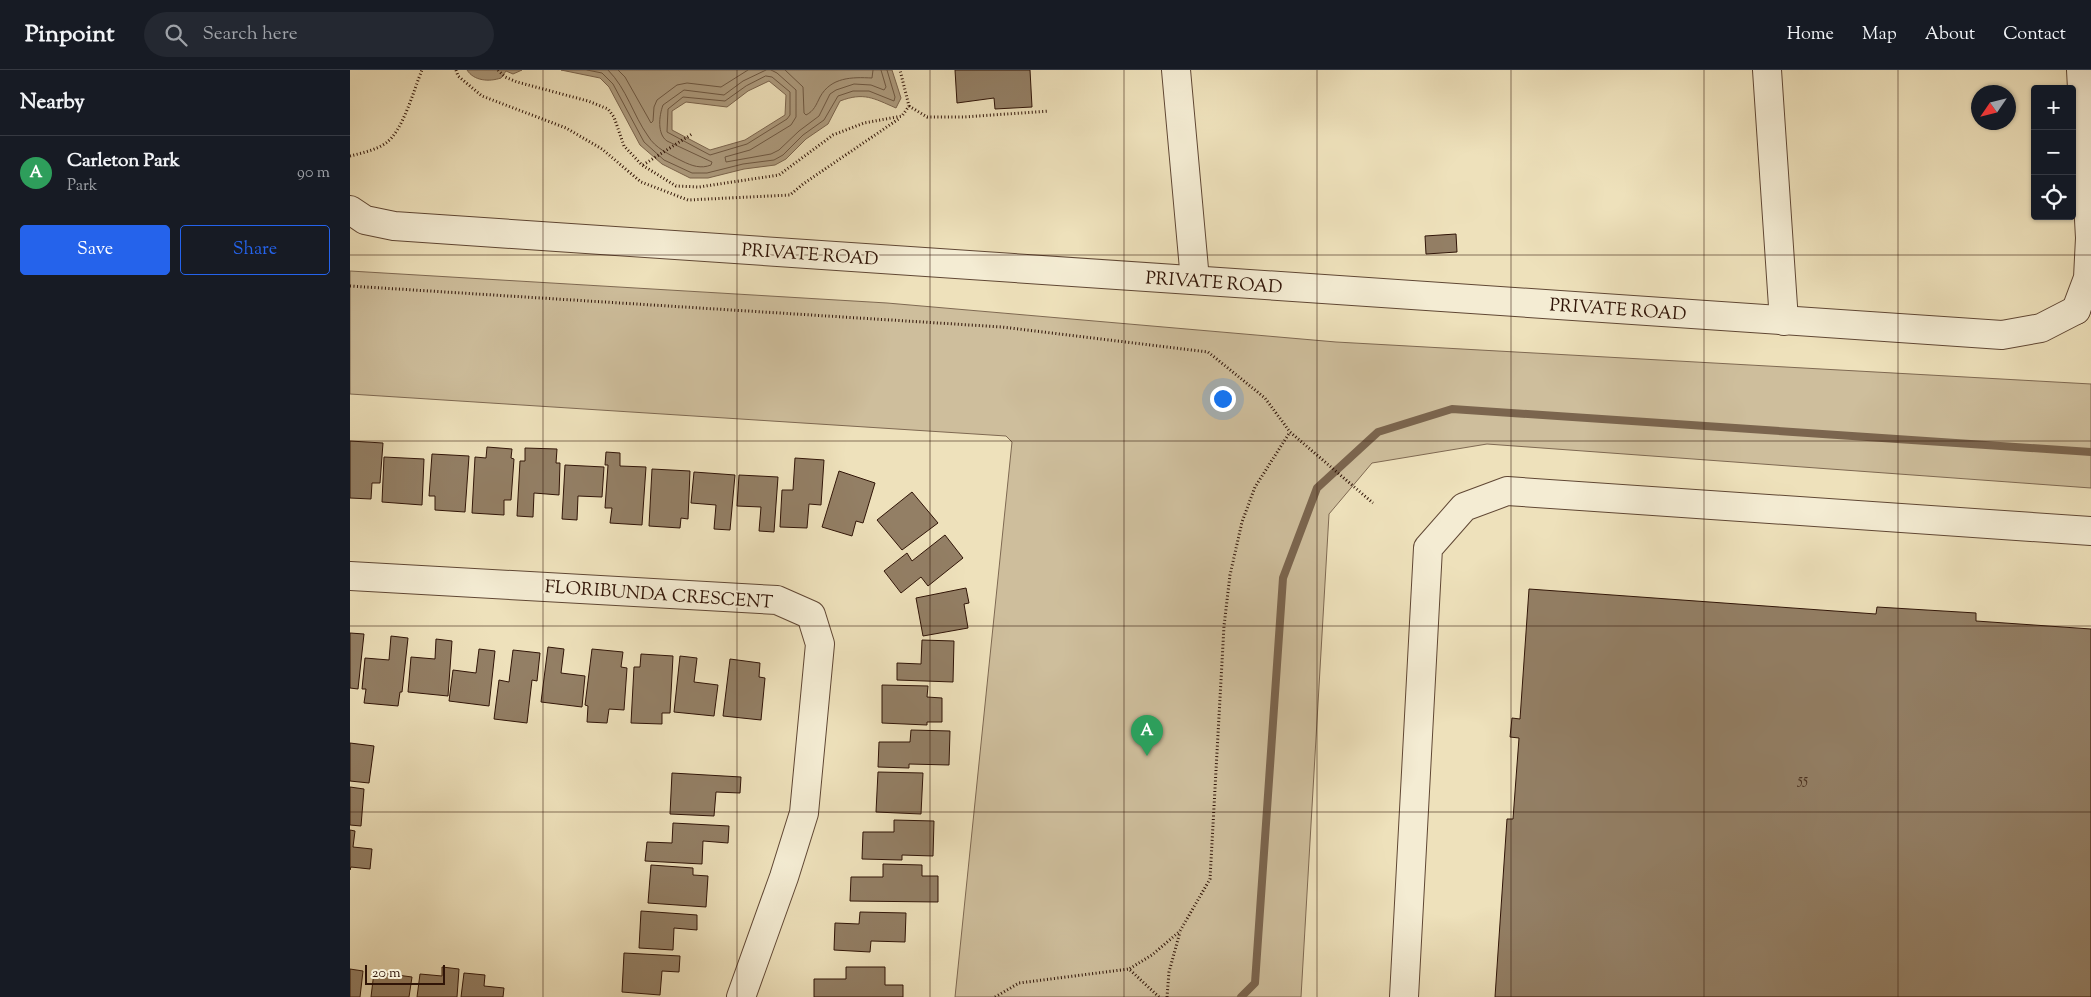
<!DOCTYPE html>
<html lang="en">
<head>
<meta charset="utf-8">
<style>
	body { margin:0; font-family:"Sorts Mill Goudy",serif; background:#242831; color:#f1f3f6 }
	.controls { position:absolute; right:15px; top:15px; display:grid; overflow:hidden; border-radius:5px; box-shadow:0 1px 4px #0004 }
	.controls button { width:45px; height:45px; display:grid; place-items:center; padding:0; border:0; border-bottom:1px solid #363941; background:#171b24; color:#f1f3f6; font:25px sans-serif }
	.compass { position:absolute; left:1621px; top:15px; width:45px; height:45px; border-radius:50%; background:#171b24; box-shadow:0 1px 4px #0004; rotate:235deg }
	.scale { position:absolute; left:15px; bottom:12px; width:80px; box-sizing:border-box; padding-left:5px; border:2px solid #301407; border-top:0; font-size:14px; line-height:18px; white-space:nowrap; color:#301407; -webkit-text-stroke:4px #f4ecd3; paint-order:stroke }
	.you { position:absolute; left:872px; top:328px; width:18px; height:18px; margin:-12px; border:4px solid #fff; border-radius:50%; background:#1a73e8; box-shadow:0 0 0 8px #1a73e833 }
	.badge { display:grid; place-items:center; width:32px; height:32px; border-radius:50%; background:#2563eb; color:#fff; font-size:16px; font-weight:700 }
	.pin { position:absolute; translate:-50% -41px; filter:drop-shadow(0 1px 2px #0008) }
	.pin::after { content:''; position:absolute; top:26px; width:18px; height:15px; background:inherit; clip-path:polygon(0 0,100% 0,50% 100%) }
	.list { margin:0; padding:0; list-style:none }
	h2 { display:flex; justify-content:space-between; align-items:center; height:65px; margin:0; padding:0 20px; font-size:21px }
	h2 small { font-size:16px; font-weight:400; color:#9ea1a6 }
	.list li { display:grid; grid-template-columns:32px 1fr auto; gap:15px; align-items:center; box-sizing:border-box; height:75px; padding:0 20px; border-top:1px solid #363941 }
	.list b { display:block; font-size:19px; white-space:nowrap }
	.list p { margin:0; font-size:16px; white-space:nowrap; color:#9ea1a6 }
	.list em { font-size:16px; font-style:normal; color:#9ea1a6 }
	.actions { display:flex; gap:10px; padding:15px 20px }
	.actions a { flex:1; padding:11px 0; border:1px solid #2563eb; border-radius:5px; text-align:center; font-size:18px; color:#2563eb }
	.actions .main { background:#2563eb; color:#fff }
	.icon { flex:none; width:28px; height:28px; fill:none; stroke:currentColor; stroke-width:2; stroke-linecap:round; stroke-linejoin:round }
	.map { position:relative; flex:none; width:1741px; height:927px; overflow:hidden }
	header { display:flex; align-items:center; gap:30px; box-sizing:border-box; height:70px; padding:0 25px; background:#171b24; border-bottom:1px solid #363941 }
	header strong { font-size:24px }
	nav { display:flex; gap:28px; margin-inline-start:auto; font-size:18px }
	.search { width:350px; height:45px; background:#242831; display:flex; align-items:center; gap:12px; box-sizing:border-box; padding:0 18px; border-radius:28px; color:#9ea1a6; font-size:19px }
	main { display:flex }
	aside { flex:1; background:#171b24 }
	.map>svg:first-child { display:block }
	.green { fill:#cebe9c; stroke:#7f6952 }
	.water { fill:#ad9b7e; stroke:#7b654e; fill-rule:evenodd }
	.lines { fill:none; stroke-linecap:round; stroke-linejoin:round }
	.shore { stroke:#6e5842; stroke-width:1 }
	.stream { stroke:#7b654e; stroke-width:8 }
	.building { fill:#937f65; stroke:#301407 }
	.minor-casing { stroke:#604734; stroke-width:30 }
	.path { stroke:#301407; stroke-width:3; stroke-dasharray:1 2.5; stroke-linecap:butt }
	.minor { stroke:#f4ecd3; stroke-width:28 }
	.grid { fill:none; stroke:#301407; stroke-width:1; stroke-opacity:0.55 }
	.labels { text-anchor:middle; stroke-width:4; stroke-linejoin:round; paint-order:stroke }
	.number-label { font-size:15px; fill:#492f1e }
	.street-label { font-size:18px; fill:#301407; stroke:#f4ecd3 }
</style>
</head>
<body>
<header>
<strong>Pinpoint</strong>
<div class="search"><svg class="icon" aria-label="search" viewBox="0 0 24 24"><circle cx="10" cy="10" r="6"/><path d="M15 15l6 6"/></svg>Search here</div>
<nav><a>Home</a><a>Map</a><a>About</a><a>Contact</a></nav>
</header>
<main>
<aside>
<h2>Nearby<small></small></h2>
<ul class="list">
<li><span class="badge" style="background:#2e9e5b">A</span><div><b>Carleton Park</b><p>Park</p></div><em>90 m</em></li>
</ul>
<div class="actions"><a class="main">Save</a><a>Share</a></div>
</aside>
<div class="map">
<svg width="1741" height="927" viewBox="0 0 1741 927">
	<rect width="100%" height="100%" fill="#eee1bb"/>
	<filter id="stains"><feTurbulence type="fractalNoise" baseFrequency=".004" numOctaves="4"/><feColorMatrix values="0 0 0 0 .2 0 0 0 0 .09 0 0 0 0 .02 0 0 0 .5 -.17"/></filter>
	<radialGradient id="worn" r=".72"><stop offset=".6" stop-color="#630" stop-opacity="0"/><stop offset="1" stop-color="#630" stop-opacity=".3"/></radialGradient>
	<path class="green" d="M0,201L537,233L986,272L1741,314V418L1137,374L1022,393L979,444L951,927H605L662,372L656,366L0,324Z"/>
	<g class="water">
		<path d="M117,0H172L163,4L156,1L151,8C139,12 124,11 117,0Z"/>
		<path d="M211,0H542L551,28L546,38C523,28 514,22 490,31L478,54L456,69L436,89L425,95L394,99L358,108H340L312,94L290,75L259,17L250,8ZM419,11L436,25L435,45L395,70L360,80L322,60V41L336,32L377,37L398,21Z"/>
	</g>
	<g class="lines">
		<g class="shore">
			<path d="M237,0L252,3L263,14L294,72L314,90L342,103H357L393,94L424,90L433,85L453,65L474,50L488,26L503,21H519L544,31L545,27L537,0"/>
			<path d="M258,0C277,19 283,45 298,66C305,78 320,85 332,91C342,96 351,99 361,95L362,92L317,71C307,64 309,46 313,35L334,20L374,25L393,11L416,0"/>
			<path d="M268,0L275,7L301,53L303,51L304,37L307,30L327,15L337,13L371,17L398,0"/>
			<path d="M421,0L427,3L446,20V47L441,55L400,80L375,87L376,92L421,84L429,80L449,61L469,46L480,24L486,20L504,14L521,15L534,20L536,17L531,0"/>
			<path d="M435,0L453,17L454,43L456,45C464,41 466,35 470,27C481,7 502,7 522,8L523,0"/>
			<path d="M416,6L422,7L440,22V45L437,49L397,74L360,85L317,62L318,39L333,27L375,31L396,16Z"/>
		</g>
		<path class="stream" d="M891,927L905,913L933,508L967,418L1028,362L1102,339L1741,382"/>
	</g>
	<g class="building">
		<path d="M605,0H680L682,37L645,39L644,28L607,33Z"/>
		<path d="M1106,164L1107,182L1076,184L1075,166Z"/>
		<path d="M0,371L33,373L30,413H22L21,429L0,428Z"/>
		<path d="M137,377L162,379L161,388L164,389L161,430H154V445L122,443L125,387L136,388Z"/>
		<path d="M175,378L207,379L206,393H210L209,425L184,423L183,447L167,446L170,391H175Z"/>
		<path d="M256,382L270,383V396L296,397L292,455L260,453L262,438H255L258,395H255Z"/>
		<path d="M82,384L119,386L115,442L85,440V426H79Z"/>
		<path d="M34,387L74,389L72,435L32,432Z"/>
		<path d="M445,388L474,390L471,435L459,434L457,458L430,457L432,420H443Z"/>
		<path d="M215,395L254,397L252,427L228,426L227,450L212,449Z"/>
		<path d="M302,399L340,401L338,449L331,448L330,458L299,456Z"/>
		<path d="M489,401L525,413L513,453L506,451L502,466L472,457Z"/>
		<path d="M344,402L385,405L380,460L364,459L366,435L341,433Z"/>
		<path d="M389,405L428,407L424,462L409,461L411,437L387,436Z"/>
		<path d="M562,422L588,453L552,480L527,450Z"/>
		<path d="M595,465L613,488L578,516L571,507L551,523L534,501L557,483L562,491Z"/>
		<path d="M616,518L619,533L614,534L618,558L573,566L566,528Z"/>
		<path d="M1179,519L1526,544L1527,537L1626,543V551L1741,559V927H1145L1157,749H1163L1169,668L1160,667L1162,648L1170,649Z"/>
		<path d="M0,563L14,564L8,619L0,618Z"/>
		<path d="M41,566L58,568L52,622H50L48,636L14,633L16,619H12L15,588L39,590Z"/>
		<path d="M86,569L102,571L98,626L58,622L61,587L85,589Z"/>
		<path d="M572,570L604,571L603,612L547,610V593L571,594Z"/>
		<path d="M198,577L214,579L211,603L235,606L232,637L191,632Z"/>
		<path d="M129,579L145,581L139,636L99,631L103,600L126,603Z"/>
		<path d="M242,579L273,582L271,597L277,598L274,640L259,639L257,653L237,652L238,636L235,635Z"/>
		<path d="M163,580L190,583L187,611L182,610L177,653L144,649L149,610L159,612Z"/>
		<path d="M291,584L323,586L320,643H312V654L281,653L284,597H290Z"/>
		<path d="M330,586L347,588L344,612L368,615L364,646L324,642Z"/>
		<path d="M380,589L410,593L409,607L415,608L411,650L373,646Z"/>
		<path d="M532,615L578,616L577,627L592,628V652H577V655L532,653Z"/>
		<path d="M561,660L600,661L599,695L559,694V698L528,697L529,672H560Z"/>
		<path d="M0,673L24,676L19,713L0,711Z"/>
		<path d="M528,702L573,703L571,744L526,742Z"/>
		<path d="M322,703L391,707L390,723L366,722L364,746L320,744Z"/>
		<path d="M0,717L14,719L11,756L0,755Z"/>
		<path d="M544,750L584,751L583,786L552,785V790L512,789L513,762H544Z"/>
		<path d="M323,753L379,756L378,773L353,771L352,794L295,791L297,772L322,773Z"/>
		<path d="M0,760L5,761L3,777L22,779L20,799L1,797L0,800Z"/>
		<path d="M533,794L572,795V806H588V832L500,831L501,807H533Z"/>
		<path d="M301,795L343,798V805L358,806L356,837L298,833Z"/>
		<path d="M291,841L347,845V860L324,858L323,880L289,878Z"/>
		<path d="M510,842L556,843L555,872L521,871L520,882L484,880L485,853L509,854Z"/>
		<path d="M274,883L330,886L329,902L312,901L310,925L272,922Z"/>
		<path d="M92,897L109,899L107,927H67L70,904L92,906Z"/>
		<path d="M496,897H535V915H553V927H464V909H496Z"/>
		<path d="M0,899L13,901L10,927H0Z"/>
		<path d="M24,902L62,907L59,927H21Z"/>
		<path d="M114,903L135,905L134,916L154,918L153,927H111Z"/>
	</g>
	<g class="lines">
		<g class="minor-casing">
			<g id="minor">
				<path d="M826,0L845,210"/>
				<path d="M1417,0L1434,251"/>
				<path d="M0,140L15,150L44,156L1652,265L1691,258L1726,240"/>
				<path d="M1726,240L1738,208L1740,168L1731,0"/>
				<path d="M0,506L427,530L461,545L470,574L454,743L434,807L391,927"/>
				<path d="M1054,927L1078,478L1114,437L1157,421L1741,461"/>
			</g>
		</g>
		<g class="path">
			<path d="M106,0L108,6L132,26L216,58L252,79L291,112L338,130L440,125L453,114L550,48"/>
			<path d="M148,0L155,7L167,12L238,31L258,39L264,47L274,76L292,95L326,116L349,117L429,105L483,65L514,53L552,46L559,36L550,0"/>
			<path d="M559,36L577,47H614L699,41"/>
			<path d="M0,86C12,83 26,80 36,73C53,61 64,19 72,0"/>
			<path d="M293,95L342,64"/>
			<path d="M0,216L652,257L858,282L915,328L940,362L1023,433"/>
			<path d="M645,927L669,913L779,899"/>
			<path d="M809,927L779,899L802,885L830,861L860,809L874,556L880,505L892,452L905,417L940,362"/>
			<path d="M817,927L819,902L830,862"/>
		</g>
		<use href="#minor" class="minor"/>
	</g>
	<path class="grid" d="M193,0V927M387,0V927M580,0V927M774,0V927M967,0V927M1161,0V927M1354,0V927M1548,0V927M0,185H1741M0,371H1741M0,556H1741M0,742H1741"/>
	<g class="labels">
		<g class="number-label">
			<text x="1453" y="714">55</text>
		</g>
		<g class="street-label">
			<text transform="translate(460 184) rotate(4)" y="6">PRIVATE ROAD</text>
			<text transform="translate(864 212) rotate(4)" y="6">PRIVATE ROAD</text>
			<text transform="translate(1268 239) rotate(4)" y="6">PRIVATE ROAD</text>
			<text transform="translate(309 524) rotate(4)" y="6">FLORIBUNDA CRESCENT</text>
		</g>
	</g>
	<rect width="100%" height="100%" filter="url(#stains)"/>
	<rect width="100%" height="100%" fill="url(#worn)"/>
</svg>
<div class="controls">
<button>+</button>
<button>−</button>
<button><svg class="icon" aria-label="locate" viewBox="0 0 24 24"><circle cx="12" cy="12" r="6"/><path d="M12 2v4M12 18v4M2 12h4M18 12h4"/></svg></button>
</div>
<svg class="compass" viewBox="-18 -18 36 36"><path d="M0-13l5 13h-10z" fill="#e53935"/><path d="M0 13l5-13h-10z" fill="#9ea1a6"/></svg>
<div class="scale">20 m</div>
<div class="you"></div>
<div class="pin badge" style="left:797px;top:686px;background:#2e9e5b">A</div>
</div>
</main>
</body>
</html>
